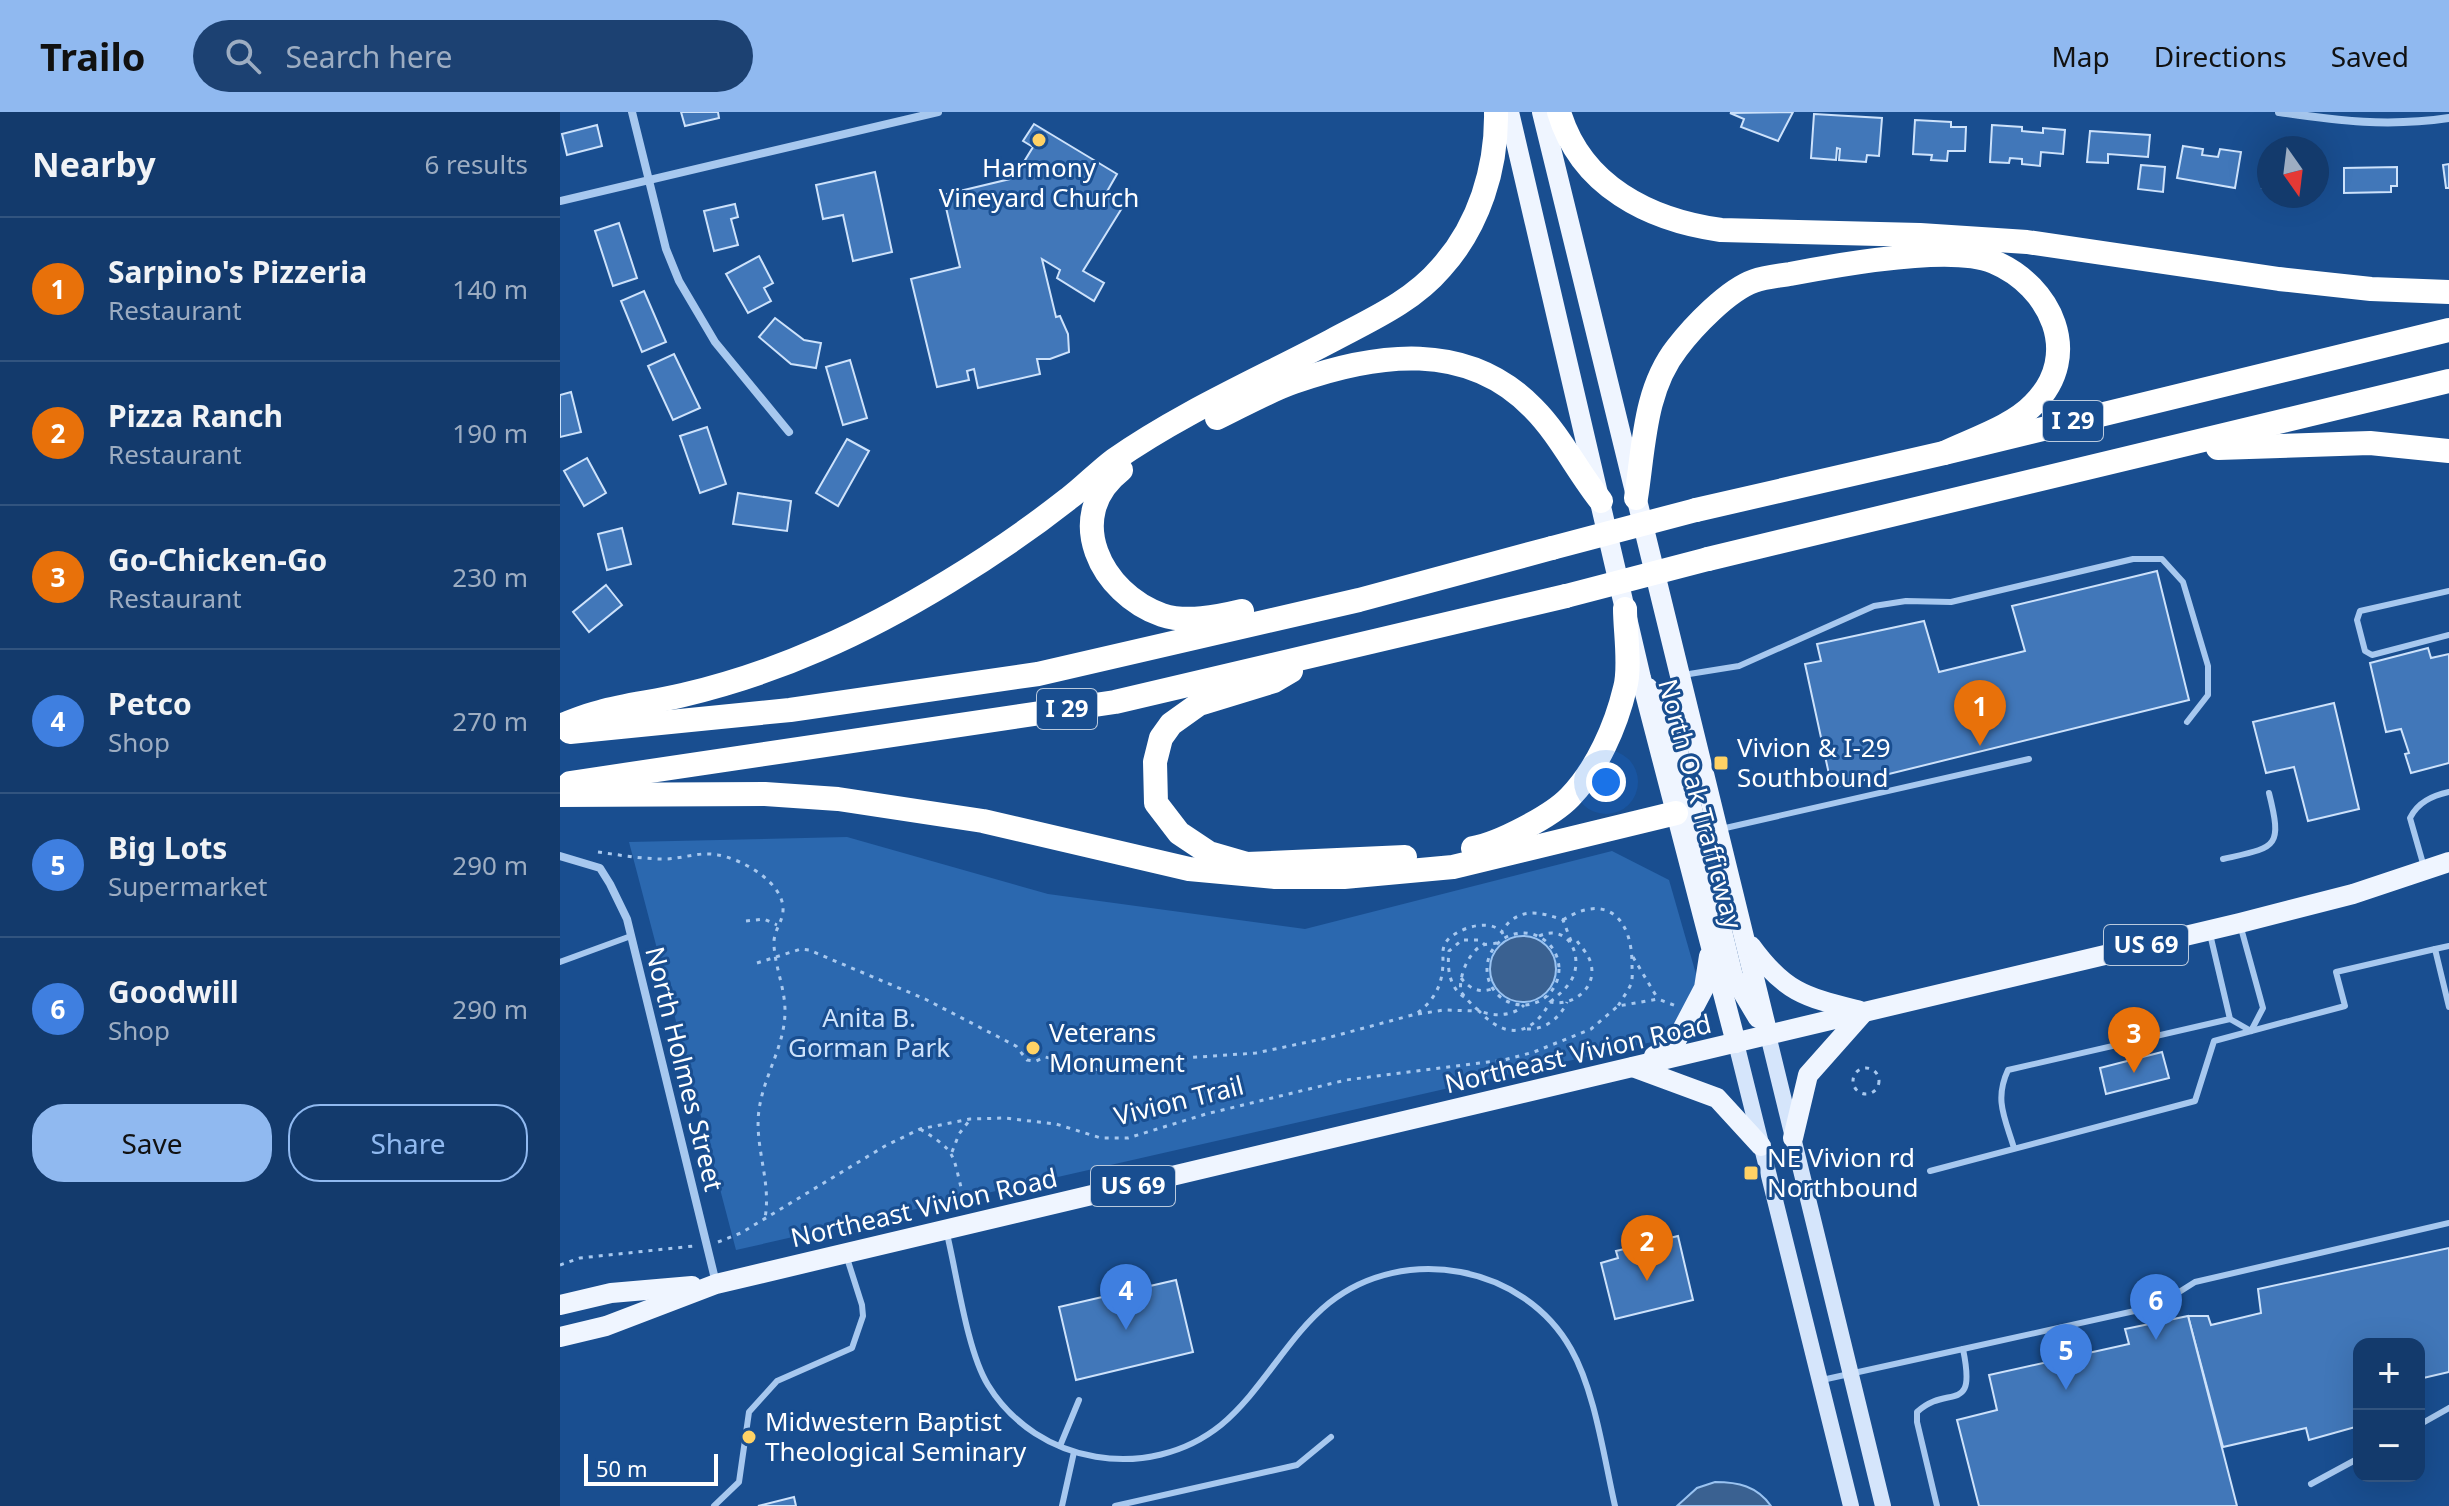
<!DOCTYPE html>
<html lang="en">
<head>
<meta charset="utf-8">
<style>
	body { margin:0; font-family:"Noto Sans",sans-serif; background:#1c4172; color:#f1f3f6 }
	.controls { position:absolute; right:24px; bottom:24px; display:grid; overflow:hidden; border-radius:16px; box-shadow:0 8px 32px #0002 }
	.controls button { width:72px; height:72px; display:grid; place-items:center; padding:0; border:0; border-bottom:2px solid #32547f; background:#133a6c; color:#f1f3f6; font:40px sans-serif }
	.compass { position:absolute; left:1697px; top:24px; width:72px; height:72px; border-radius:50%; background:#133a6c; box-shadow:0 8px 32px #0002; rotate:166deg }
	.scale { position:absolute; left:24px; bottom:20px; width:134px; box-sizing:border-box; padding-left:8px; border:4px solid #fff; border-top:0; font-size:22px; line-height:28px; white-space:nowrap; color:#fff; -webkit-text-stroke:6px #194e90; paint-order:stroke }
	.you { position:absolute; left:1046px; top:670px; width:28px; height:28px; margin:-20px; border:6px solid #fff; border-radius:50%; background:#1a73e8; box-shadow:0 0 0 12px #1a73e833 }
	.badge { display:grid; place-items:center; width:52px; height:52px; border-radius:50%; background:#90b9f0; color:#fff; font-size:26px; font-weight:700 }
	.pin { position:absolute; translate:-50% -66px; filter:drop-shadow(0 2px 4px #0008) }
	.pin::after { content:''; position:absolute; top:42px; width:28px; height:24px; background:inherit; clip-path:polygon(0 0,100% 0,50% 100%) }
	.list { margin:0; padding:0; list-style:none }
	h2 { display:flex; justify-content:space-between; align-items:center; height:104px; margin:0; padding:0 32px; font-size:34px }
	h2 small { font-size:26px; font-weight:400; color:#9dadc2 }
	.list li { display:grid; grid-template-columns:52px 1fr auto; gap:24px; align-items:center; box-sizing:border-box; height:144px; padding:0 32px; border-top:2px solid #32547f }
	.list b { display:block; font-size:30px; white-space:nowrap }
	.list p { margin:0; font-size:26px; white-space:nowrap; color:#9dadc2 }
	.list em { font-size:26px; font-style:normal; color:#9dadc2 }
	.actions { display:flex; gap:16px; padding:24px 32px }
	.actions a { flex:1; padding:18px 0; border:2px solid #90b9f0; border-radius:32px; text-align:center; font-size:28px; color:#90b9f0 }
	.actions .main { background:#90b9f0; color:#111 }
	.icon { flex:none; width:44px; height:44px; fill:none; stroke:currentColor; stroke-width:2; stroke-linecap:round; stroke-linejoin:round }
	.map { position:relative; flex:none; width:1889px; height:1394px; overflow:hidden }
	header { display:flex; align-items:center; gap:48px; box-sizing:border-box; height:112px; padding:0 40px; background:#90b9f0; color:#111 }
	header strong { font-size:38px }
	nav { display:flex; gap:44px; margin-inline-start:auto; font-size:28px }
	.search { width:560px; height:72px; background:#1c4172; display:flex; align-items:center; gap:20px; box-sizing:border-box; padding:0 28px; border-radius:44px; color:#9dadc2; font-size:30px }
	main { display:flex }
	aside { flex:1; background:#133a6c }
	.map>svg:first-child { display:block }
	.green { fill:#2b68af }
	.water { fill:#3a6191; stroke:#9ac3f1; stroke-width:2 }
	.building { fill:#4177b9; stroke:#cde2fb; stroke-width:2 }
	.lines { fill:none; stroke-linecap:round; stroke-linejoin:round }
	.path { stroke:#a7c8ef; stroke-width:3; stroke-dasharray:4 6; stroke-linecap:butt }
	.service { stroke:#a7c8ef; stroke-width:6 }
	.minor { stroke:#a7c8ef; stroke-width:8 }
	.secondary { stroke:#d5e5fb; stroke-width:16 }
	.primary { stroke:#eff5ff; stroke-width:20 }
	.motorway { stroke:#fff; stroke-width:24 }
	.motorway-bridge { stroke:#fff; stroke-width:24 }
	.poi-dot { fill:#ffd265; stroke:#194e90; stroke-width:3 }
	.labels { text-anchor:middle; stroke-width:6; stroke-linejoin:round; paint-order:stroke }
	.shield { fill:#194e90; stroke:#bacade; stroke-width:2 }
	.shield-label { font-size:24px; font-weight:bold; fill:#fff }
	.poi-label { font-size:26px; fill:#fff; stroke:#194e90; text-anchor:start }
	.street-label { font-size:26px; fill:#fff; stroke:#194e90 }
	.park-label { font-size:26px; fill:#cde2fb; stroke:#194e90 }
</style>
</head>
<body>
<header>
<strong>Trailo</strong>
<div class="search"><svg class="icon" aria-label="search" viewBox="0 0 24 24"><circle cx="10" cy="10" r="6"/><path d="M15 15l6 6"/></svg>Search here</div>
<nav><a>Map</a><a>Directions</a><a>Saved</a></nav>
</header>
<main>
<aside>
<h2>Nearby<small>6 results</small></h2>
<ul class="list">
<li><span class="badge" style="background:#e8710a">1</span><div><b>Sarpino's Pizzeria</b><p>Restaurant</p></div><em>140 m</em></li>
<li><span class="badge" style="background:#e8710a">2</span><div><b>Pizza Ranch</b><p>Restaurant</p></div><em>190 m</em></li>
<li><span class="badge" style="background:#e8710a">3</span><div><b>Go-Chicken-Go</b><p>Restaurant</p></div><em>230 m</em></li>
<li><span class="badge" style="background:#3f7fe0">4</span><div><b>Petco</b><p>Shop</p></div><em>270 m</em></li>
<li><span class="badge" style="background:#3f7fe0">5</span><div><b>Big Lots</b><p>Supermarket</p></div><em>290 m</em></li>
<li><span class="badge" style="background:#3f7fe0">6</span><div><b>Goodwill</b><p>Shop</p></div><em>290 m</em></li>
</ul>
<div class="actions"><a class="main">Save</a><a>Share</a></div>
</aside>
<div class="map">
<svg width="1889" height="1394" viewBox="0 0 1889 1394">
	<rect width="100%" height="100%" fill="#194e90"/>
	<path class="green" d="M287,725L488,782L745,817L1052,739L1109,768L1138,869L1114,925L176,1138L69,730Z"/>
	<g class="water">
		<circle cx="963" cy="857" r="33"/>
		<path d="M1155,1370C1178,1370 1197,1374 1211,1394H1117L1137,1376Z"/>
	</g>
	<g class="building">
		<path d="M121,0H158L159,6L125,14Z"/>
		<path d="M1233,0L1218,29L1181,15L1184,7L1170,1Z"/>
		<path d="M1254,2L1322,6L1319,44L1307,43L1306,50L1279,48L1280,37L1277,36L1276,48L1251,46Z"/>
		<path d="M1355,8L1391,10V15H1406L1405,39H1388L1387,49L1371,48L1372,43L1353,42Z"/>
		<path d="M474,12L557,62L545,83L562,96L523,159L544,171L534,189L497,166L500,158L482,147L496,205L500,204L508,222L509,240L490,247H477L480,262L418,276L414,257L407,259L409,268L377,275L351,167L400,155L383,83L454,66L473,35L463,29Z"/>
		<path d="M37,13L42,34L7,43L2,22Z"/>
		<path d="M1432,13L1462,15V19L1483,21V16L1505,18L1503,42L1481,40L1480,54L1462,52V47L1450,46L1449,51L1430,50Z"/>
		<path d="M1530,19L1590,23L1588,45L1548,42V51L1527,50Z"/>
		<path d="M1623,34L1643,37L1642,43L1658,45L1660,37L1681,40L1675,76L1617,66Z"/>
		<path d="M1706,47H1709V77L1702,76Z"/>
		<path d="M1889,52V76H1886L1883,53Z"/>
		<path d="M1581,53L1605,55L1603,80L1578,77Z"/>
		<path d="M1837,55V74H1831V80L1784,81V56Z"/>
		<path d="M315,60L332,140L293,149L283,103L263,107L256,73Z"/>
		<path d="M175,92L178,105L171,107L178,133L154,139L144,99Z"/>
		<path d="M59,111L77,166L53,174L35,119Z"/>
		<path d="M199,144L213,171L204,176L211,189L188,201L166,162Z"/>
		<path d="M84,179L106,230L82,240L61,189Z"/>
		<path d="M215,206L244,228L261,231L256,256L231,252L199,225Z"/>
		<path d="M114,242L140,296L113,308L88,254Z"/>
		<path d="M290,248L307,306L283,313L266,255Z"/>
		<path d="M11,280L21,320L0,325V283Z"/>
		<path d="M147,315L166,372L140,381L120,324Z"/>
		<path d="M287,327L309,339L278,394L256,381Z"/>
		<path d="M27,346L46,381L24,394L4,359Z"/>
		<path d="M178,381L231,389L227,419L173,412Z"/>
		<path d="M62,416L71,452L47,458L38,422Z"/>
		<path d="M1597,459L1629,588L1272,676L1245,552L1261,549L1257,532L1364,509L1379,560L1465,539L1452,494Z"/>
		<path d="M46,473L62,493L29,520L13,500Z"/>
		<path d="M1868,536L1871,546L1889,542V651L1851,661L1845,642L1849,641L1841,617L1826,620L1810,551Z"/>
		<path d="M1774,591L1799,697L1748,709L1734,655L1706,661L1693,610Z"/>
		<path d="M1602,940L1609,966L1546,982L1540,956Z"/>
		<path d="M1118,1124L1133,1188L1055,1207L1041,1151L1058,1146L1056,1139Z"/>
		<path d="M1889,1136V1260L1859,1267V1232H1799V1314L1749,1328L1746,1316L1663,1335L1628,1204H1648L1651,1213L1701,1201L1698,1177Z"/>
		<path d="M616,1168L633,1240L516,1268L499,1195Z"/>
		<path d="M1628,1204L1677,1394H1419L1397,1308L1437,1298L1429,1263L1569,1232L1565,1217Z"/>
		<path d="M234,1385L236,1394H198Z"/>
	</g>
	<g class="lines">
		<g class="path">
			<path d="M38,740C60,743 82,747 104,747C123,747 139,739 158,743C182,747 225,771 223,799C222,812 213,819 214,833C215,855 225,876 225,899C225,932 206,960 200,992C192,1031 212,1067 205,1106"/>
			<path d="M1003,808C1047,780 1072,807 1072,852C1072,858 1073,866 1071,872C1068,879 1062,887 1058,894"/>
			<path d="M186,809L204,807L217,813"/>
			<circle cx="963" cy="857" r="36"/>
			<path d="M979,824C1004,813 1020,835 1015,859C1012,872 1000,882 990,890L987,884"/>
			<path d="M937,831C933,832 926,832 923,833C909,839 898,865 901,880C905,885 914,896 920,899C933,905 954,904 964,893"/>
			<path d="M1073,845L1098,887"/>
			<path d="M197,851L241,837L249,838L365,887L456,934L467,948L476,949L485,945L539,958H555L624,946L696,941L767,926L856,902C875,888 883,872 883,849C883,842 882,836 886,830C897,815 937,803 945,826"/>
			<path d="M901,866C910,877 919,881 932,877"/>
			<path d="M904,885C889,875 887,856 889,839L902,828H919L924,832"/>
			<path d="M858,902L884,898L919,899C946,928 972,924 990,890C1013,895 1037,876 1031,852C1029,843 1022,836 1017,829H1011L1003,808C981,800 958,794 942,819"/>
			<path d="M967,917C985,918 1000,906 1007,890"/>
			<circle cx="1306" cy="969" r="13"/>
			<path d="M360,1017C398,1040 392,1042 403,1083"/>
			<path d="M392,1040L399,1022L409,1009"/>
			<path d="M158,1130L181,1121L325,1034L360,1017L410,1007L444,1006L496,1012L541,1026H568L646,1002L786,968L944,948L974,940L1031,917L1058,894L1098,887L1116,894"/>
			<path d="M0,1153L20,1146L134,1134"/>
		</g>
		<g class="service">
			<path d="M1889,479L1800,499L1797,508L1805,539L1812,543L1889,523"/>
			<path d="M1123,563L1179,554L1314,494L1346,489L1391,490L1573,447H1602L1623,470L1648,554V583L1627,610"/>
			<path d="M1161,717L1469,647"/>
			<path d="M1663,747C1716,735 1723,737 1709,681"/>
			<path d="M1864,755L1850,706C1858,690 1872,684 1889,680"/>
			<path d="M1650,822L1670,907L1691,919L1703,896L1681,816"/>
			<path d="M1875,837L1889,834"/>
			<path d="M0,850L71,824"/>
			<path d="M1454,1036C1445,1006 1434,988 1448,958L1670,907"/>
			<path d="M1370,1059L1635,989L1654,929L1785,894L1776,860L1875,837L1889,895"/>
			<path d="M387,1122C397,1163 407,1239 428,1273C477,1353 589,1371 661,1313C703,1278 727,1225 769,1191C844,1131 964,1153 1011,1237C1035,1279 1044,1346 1055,1394"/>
			<path d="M1403,1237L1597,1194L1635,1170L1889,1111"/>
			<path d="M1262,1268L1403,1237C1417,1305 1388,1271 1357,1300V1310L1377,1394"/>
			<path d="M1859,1313L1889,1296"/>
			<path d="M500,1334L519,1288"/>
			<path d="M1751,1372L1799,1346"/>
			<path d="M154,1394L179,1370L189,1300L217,1269L292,1236L303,1204L302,1193L287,1146"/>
			<path d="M502,1394L514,1340"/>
			<path d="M555,1394L737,1353L771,1325"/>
		</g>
		<g class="minor">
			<path d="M72,0L106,137L119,169L155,230L229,320"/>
			<path d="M1719,0C1779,9 1828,15 1889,6"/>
			<path d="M0,89L378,0"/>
			<path d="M0,744L40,756L50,772L67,807L156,1171"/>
		</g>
		<g class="secondary">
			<path d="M1208,923L1323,1394"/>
			<path d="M1176,931L1291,1394"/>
		</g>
		<g class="primary">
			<path d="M949,0L1081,566L1176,931"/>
			<path d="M982,0L1208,923"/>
			<path d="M1088,576L1110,606L1173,864L1198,906"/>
			<path d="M1191,834C1225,881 1246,885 1300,899"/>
			<path d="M1094,944L1114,933L1144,876L1149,844"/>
			<path d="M1073,955L1157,986L1201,1034"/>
			<path d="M1233,1026L1248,963L1303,901"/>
			<path d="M0,1193L51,1181L132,1174"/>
			<path d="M0,1225L46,1214L156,1172L1680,811L1793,782L1889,750"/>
		</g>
		<g class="motorway">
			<path d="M999,0C1021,74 1089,108 1161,118L1360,123L1467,130L1719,167L1811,177L1889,180"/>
			<path d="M657,306C682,294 708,279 734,270C816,241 907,228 973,296C1000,323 1017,359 1041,389"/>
			<path d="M1658,336L1810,331L1889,339"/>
			<path d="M561,358C502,404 541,482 602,503C626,511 657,505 682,499"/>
			<path d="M1076,386C1084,335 1084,278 1117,236C1133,215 1168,178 1194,169C1205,165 1218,164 1230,162C1277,153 1392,132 1434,150C1491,174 1523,243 1474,292C1452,315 1413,327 1384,341"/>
			<path d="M1136,398L1384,341L1889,218"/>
			<path d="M1148,447L1889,269"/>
			<path d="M731,559L714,569L639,592L611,612L601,626L595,650L596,691L619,721L649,741L687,752L845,745"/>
			<path d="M0,614C13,609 26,603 40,600C67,592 95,590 123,583C169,572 217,556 260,537C342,502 438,442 508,387C524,375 538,360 554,348C621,301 699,267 771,229C810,208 852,190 881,156C919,114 937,56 936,0"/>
			<path d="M10,620L230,598L478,562L799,488L992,436"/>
			<path d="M10,671L555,590L1006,484"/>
			<path d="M0,683L205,682L278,687L423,709L629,757L715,765H784L893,755L1116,701"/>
			<path d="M913,736C938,732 992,704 1010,685C1037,657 1056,614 1065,576C1071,555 1065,519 1065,497"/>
		</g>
		<g class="motorway-bridge">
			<path d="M992,436L1136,398"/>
			<path d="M1006,484L1148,447"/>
		</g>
	</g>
	<g class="poi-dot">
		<circle cx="479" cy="28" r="8"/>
		<rect x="1153" y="643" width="16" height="16" rx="4"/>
		<circle cx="473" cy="936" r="8"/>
		<rect x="1183" y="1053" width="16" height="16" rx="4"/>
		<circle cx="189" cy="1325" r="8"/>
	</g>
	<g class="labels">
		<g class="shield">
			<rect x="1483" y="289" width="60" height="40" rx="6"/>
			<rect x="477" y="577" width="60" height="40" rx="6"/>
			<rect x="1544" y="813" width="84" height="40" rx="6"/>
			<rect x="531" y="1054" width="84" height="40" rx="6"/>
		</g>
		<g class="shield-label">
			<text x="1513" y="317">I 29</text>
			<text x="507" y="605">I 29</text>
			<text x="1586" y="841">US 69</text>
			<text x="573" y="1082">US 69</text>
		</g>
		<g class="poi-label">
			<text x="479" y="65" text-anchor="middle">Harmony<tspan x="479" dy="30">Vineyard Church</tspan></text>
			<text x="1177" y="645">Vivion &amp; I-29<tspan x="1177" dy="30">Southbound</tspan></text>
			<text x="489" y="930">Veterans<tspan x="489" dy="30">Monument</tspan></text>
			<text x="1207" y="1055">NE Vivion rd<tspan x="1207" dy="30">Northbound</tspan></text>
			<text x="205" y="1319">Midwestern Baptist<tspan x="205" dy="30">Theological Seminary</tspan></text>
		</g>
		<g class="street-label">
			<text transform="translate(1140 692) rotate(75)" y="9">North Oak Trafficway</text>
			<text transform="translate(1018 942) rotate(-13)" y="9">Northeast Vivion Road</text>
			<text transform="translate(124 957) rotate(76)" y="9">North Holmes Street</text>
			<text transform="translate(619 989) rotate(-14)" y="9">Vivion Trail</text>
			<text transform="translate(364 1096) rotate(-13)" y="9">Northeast Vivion Road</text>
		</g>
		<g class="park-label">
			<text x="309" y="915">Anita B.<tspan x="309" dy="30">Gorman Park</tspan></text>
		</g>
	</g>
</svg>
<div class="controls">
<button>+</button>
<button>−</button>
</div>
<svg class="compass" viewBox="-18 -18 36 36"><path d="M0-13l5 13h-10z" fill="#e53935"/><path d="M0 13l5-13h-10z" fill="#9dadc2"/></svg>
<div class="scale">50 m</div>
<div class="you"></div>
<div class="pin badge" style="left:1420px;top:634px;background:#e8710a">1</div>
<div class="pin badge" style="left:1087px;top:1169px;background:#e8710a">2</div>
<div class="pin badge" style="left:1574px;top:961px;background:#e8710a">3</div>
<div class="pin badge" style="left:566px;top:1218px;background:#3f7fe0">4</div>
<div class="pin badge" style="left:1506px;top:1278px;background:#3f7fe0">5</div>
<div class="pin badge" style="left:1596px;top:1228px;background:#3f7fe0">6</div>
</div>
</main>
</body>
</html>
